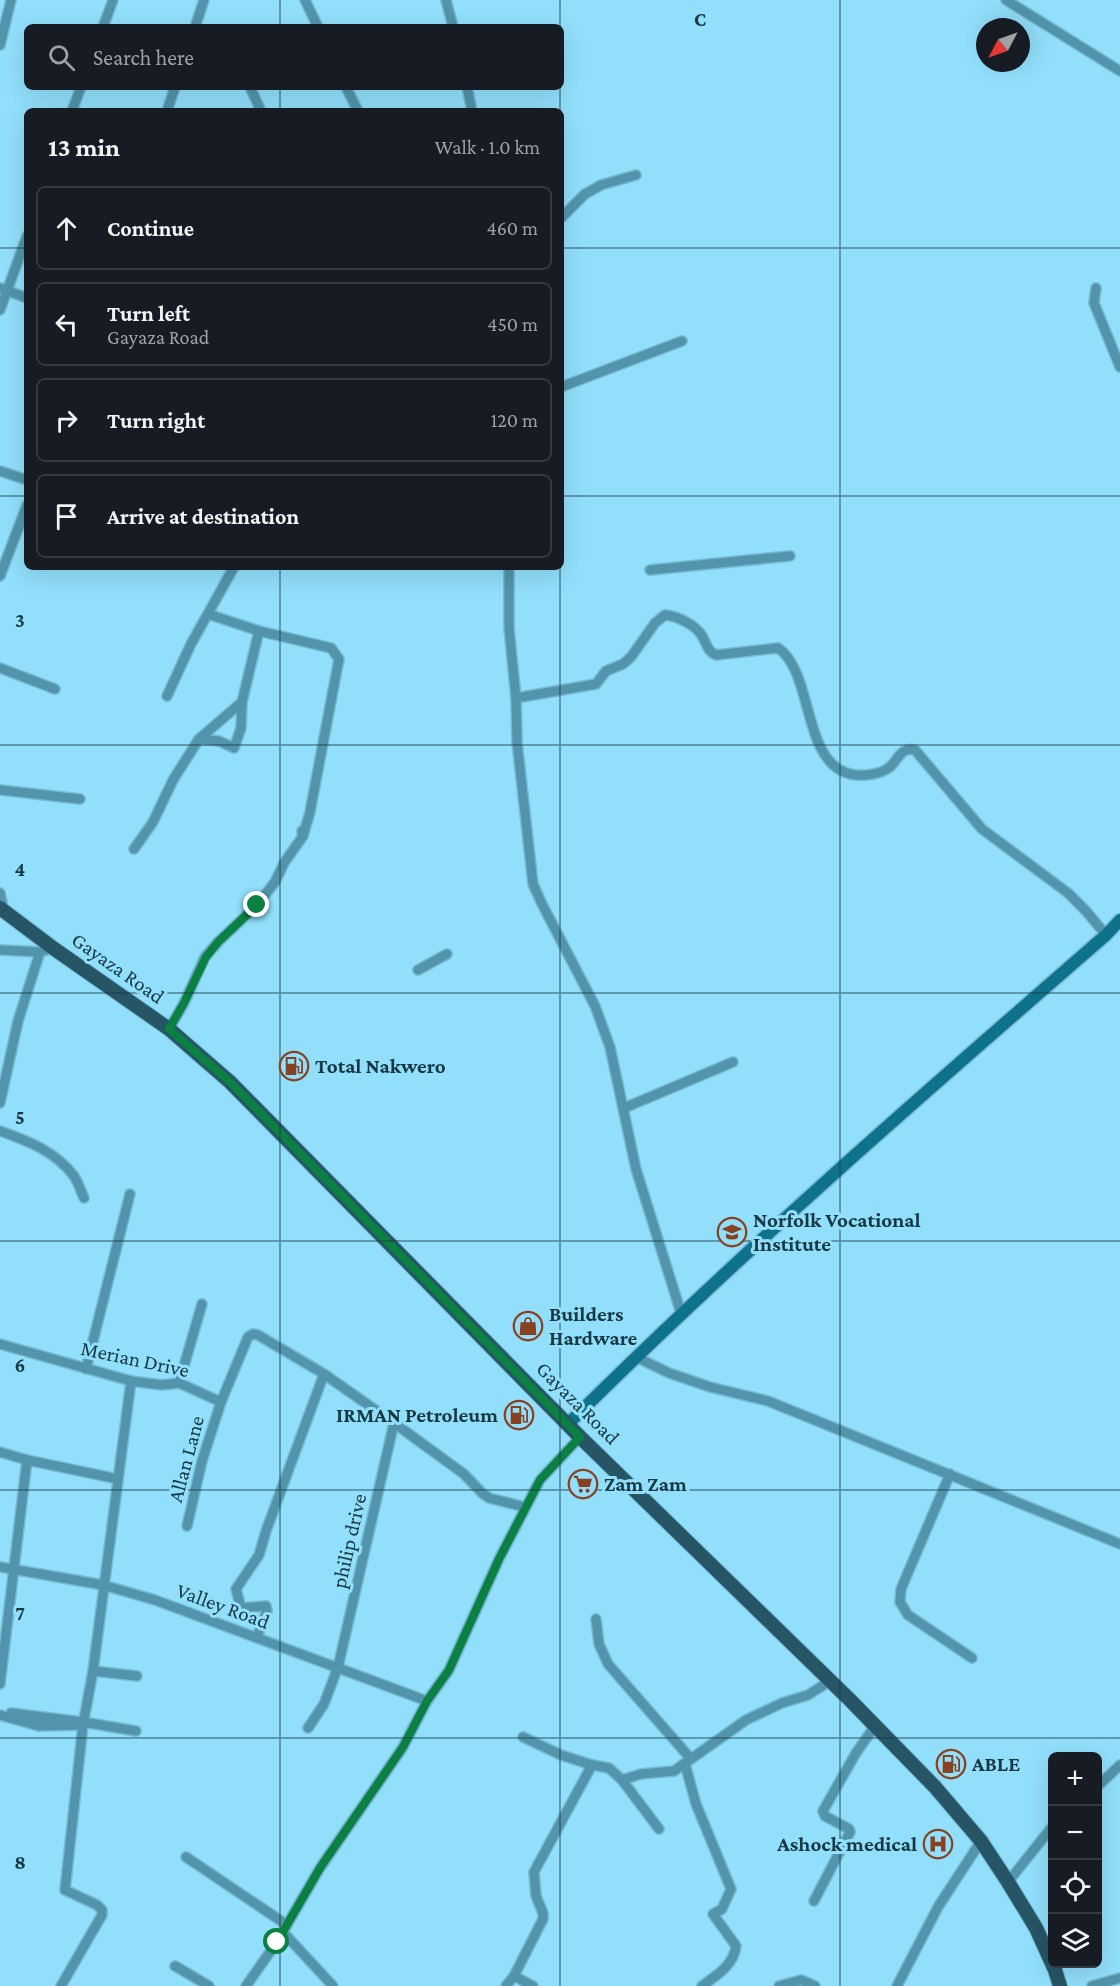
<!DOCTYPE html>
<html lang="en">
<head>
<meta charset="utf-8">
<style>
	body { margin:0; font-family:"Crimson Pro",serif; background:#20242c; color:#f1f3f6 }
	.controls { position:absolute; right:18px; bottom:18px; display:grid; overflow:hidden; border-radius:9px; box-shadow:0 6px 24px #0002 }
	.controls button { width:54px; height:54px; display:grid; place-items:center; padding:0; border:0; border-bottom:2px solid #363941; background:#171b24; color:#f1f3f6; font:30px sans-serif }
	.compass { position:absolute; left:976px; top:18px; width:54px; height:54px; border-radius:50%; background:#171b24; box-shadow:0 6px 24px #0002; rotate:229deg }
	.stop { position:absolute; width:18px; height:18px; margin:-14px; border:4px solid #0b8043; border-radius:50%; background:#fff }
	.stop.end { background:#0b8043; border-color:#fff; box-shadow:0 2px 6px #0008 }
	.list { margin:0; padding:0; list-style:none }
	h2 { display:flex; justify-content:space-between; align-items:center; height:78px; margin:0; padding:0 24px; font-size:26px }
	h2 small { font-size:20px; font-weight:400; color:#9ea1a6 }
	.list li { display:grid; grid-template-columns:39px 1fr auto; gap:18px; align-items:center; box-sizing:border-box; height:84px; margin:0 12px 12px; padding:0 12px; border:2px solid #363941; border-radius:9px }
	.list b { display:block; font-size:22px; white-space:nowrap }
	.list p { margin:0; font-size:20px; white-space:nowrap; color:#9ea1a6 }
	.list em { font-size:20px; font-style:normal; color:#9ea1a6 }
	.icon { flex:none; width:33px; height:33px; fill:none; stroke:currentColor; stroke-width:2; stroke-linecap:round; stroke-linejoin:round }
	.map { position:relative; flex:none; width:1120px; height:1986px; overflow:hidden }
	.search { position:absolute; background:#171b24; box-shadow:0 6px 24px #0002; left:24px; top:24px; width:540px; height:66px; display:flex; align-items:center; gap:15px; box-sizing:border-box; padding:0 21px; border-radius:9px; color:#9ea1a6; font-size:22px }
	.panel { position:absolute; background:#171b24; box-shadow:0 6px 24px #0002; left:24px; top:108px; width:540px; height:462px; border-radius:9px }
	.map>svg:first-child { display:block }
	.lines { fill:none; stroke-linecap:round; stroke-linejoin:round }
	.street-casing { stroke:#76bad3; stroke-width:12 }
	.secondary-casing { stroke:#76bad3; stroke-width:15 }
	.primary-casing { stroke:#76bad3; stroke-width:16 }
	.street { stroke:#5294ab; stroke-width:9 }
	.secondary { stroke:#0f728d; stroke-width:12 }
	.primary { stroke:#265565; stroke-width:14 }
	.route { stroke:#0b8043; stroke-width:8 }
	.grid { fill:none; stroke:#183944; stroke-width:1.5; stroke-opacity:0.55 }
	.labels { text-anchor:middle; stroke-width:6; stroke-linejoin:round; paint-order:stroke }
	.street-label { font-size:21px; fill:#183944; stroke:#91dffb }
	.poi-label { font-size:21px; font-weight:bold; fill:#183944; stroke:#91dffb; text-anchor:start }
	.grid-label { font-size:20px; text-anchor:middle; font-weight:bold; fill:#183944; stroke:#91dffb; stroke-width:6; stroke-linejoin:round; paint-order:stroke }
</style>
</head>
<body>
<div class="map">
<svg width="1120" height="1986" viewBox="0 0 1120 1986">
	<rect width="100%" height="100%" fill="#91dffb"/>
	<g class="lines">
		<g class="street-casing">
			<g id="street">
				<path d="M305,0L318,27"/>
				<path d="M446,0L453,27"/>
				<path d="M1006,0L1120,71"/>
				<path d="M103,27L113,0"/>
				<path d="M195,27L204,0"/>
				<path d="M0,45L11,0"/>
				<path d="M250,87L261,111"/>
				<path d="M346,87L358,111"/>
				<path d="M467,87L472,111"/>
				<path d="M72,111L81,87"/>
				<path d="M167,111L175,87"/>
				<path d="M561,218L585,194L601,185L636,175"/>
				<path d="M0,288L27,298"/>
				<path d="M1096,288L1094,303L1120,367"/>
				<path d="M0,310L27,236"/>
				<path d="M561,387L682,341"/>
				<path d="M0,471L27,480"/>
				<path d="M509,567V628L516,698L517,742L533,884L542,904L595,1006L610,1047L636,1169L681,1313"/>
				<path d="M650,570L790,556"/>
				<path d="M0,576L27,505"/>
				<path d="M208,614L259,631L331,648L339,659L310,812L303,836"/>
				<path d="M0,668L55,689"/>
				<path d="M167,696L191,644L234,567"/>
				<path d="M516,698L596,684L606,671L623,664L631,657L655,623L665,615C677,616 696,625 702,636C707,644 707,651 716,655L778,648C812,671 803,752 842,771C855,778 880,776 891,766C899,758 901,747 915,750L982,829L1068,893L1086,911L1106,935"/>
				<path d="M199,739L219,741L234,748L241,728L242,702"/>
				<path d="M0,790L80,799"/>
				<path d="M134,849L153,822L173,780L199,739L242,702L259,631"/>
				<path d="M0,893L4,911"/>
				<path d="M0,950L40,952"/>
				<path d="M418,970L447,954"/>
				<path d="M169,1029L184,1003L205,957L218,942L257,905L275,882L284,863L303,836L302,831"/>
				<path d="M0,1103L18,1021L40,952L53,948"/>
				<path d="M624,1108L733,1062"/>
				<path d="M0,1131C28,1141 55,1151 74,1176C78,1182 81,1191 84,1198"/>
				<path d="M0,1344L131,1381L162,1385L179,1383L221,1402L248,1337L253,1334L258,1335L324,1374L394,1423L464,1474L482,1493L489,1498L525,1507"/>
				<path d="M636,1357L669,1373L710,1387L768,1401L1120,1544"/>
				<path d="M86,1369L130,1194"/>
				<path d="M179,1383L202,1304"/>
				<path d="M0,1452L27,1460L118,1479"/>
				<path d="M950,1474L901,1589L900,1602L908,1615L972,1658"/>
				<path d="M187,1526L202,1461L221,1402"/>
				<path d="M0,1567L103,1585L155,1600L427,1701"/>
				<path d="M596,1619L599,1644L608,1664L691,1759"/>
				<path d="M257,1637L267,1611L266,1606L241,1608L236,1589L259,1555L266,1531L324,1374"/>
				<path d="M93,1671L137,1676"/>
				<path d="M0,1684L27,1460"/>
				<path d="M11,1713L83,1722L136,1731"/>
				<path d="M0,1715L39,1726L83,1725L65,1890L97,1905L102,1910V1915L61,1986"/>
				<path d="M83,1725L93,1671L131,1381"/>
				<path d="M308,1728L324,1704L338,1667L394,1423"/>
				<path d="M523,1737L561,1755L592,1765L609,1768L622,1780L659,1829"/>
				<path d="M685,1764L696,1804L731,1889L722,1909L713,1914L736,1946C734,1965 716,1976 702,1986"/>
				<path d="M622,1780L641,1774L674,1771L746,1720L782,1703L808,1695L830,1681"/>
				<path d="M1098,1786L1120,1765"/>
				<path d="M186,1857L287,1925"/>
				<path d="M1008,1882L1052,1827"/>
				<path d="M814,1901L850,1832L849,1829L825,1816L823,1811L856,1753L875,1726"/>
				<path d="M283,1932L333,1986"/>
				<path d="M175,1966L209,1986"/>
				<path d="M514,1976L533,1986"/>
				<path d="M246,1986L277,1942L320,1868L403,1747L427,1701L449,1670L499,1559L540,1480L580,1437"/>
				<path d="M506,1986L514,1976L543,1919V1913L536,1896L534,1872L592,1765"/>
				<path d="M779,1986L801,1980L815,1986"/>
				<path d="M897,1986L938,1907L981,1841"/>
				<path d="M1092,1986L1120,1978"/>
			</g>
		</g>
		<g class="secondary-casing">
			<path id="secondary" d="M569,1423C740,1253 923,1094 1106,935L1120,920"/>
		</g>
		<g class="primary-casing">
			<path id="primary" d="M0,908L53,948L169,1029L230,1082L580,1437L850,1700L935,1787L981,1841L1008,1882L1036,1928L1055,1970L1060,1986"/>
		</g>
		<use href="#street" class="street"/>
		<use href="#secondary" class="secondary"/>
		<use href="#primary" class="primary"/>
	</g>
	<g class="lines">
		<path class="route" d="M257,905L218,942L206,957L184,1003L169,1029L230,1082L580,1437L540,1480L499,1559L449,1670L427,1701L403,1747L320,1868L277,1942"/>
	</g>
	<path class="grid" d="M280,0V27M560,0V27M840,0V1986M280,87V111M560,87V111M0,248H27M561,248H1120M0,496H27M561,496H1120M280,567V1986M560,567V1986M0,745H1120M0,993H1120M0,1241H1120M0,1490H1120M0,1738H1120"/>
	<defs>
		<g id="fuel-ring" transform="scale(1.5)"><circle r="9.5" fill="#91dffb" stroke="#884121" stroke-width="1.5"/><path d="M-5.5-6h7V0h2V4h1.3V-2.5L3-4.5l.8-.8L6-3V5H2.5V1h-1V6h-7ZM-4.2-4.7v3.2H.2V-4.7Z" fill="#884121"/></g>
		<g id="school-ring" transform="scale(1.5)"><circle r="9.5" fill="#91dffb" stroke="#884121" stroke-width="1.5"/><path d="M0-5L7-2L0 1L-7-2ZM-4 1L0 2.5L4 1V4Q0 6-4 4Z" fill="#884121"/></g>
		<g id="shop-ring" transform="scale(1.5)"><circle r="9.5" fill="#91dffb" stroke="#884121" stroke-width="1.5"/><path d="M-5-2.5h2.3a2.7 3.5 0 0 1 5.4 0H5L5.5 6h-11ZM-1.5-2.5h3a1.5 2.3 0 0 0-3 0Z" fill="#884121"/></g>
		<g id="supermarket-ring" transform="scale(1.5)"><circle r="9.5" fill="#91dffb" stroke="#884121" stroke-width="1.5"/><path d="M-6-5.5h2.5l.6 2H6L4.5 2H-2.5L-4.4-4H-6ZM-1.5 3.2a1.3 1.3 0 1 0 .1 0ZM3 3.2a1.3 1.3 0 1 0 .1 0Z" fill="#884121"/></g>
		<g id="hospital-ring" transform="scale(1.5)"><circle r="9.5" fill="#91dffb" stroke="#884121" stroke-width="1.5"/><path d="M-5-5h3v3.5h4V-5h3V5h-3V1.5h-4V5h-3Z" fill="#884121"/></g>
	</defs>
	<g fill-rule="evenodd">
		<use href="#fuel-ring" x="294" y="1066"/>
		<use href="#school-ring" x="732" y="1232"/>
		<use href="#shop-ring" x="528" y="1326"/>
		<use href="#fuel-ring" x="519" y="1415"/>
		<use href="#supermarket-ring" x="583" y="1484"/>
		<use href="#fuel-ring" x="951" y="1764"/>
		<use href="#hospital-ring" x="938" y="1844"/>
	</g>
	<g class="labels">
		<g class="street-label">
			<text transform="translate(118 968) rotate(35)" y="7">Gayaza Road</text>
			<text transform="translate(135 1359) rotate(12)" y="7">Merian Drive</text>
			<text transform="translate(578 1403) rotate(45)" y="7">Gayaza Road</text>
			<text transform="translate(186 1459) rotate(-75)" y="7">Allan Lane</text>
			<text transform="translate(349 1541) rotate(-77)" y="7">philip drive</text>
			<text transform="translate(223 1606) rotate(20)" y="7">Valley Road</text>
		</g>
		<g class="poi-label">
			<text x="315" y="1073">Total Nakwero</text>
			<text x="753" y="1227">Norfolk Vocational<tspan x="753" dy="24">Institute</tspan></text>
			<text x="549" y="1321">Builders<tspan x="549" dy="24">Hardware</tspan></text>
			<text x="498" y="1422" text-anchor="end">IRMAN Petroleum</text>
			<text x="604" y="1491">Zam Zam</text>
			<text x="972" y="1771">ABLE</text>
			<text x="917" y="1851" text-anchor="end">Ashock medical</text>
		</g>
	</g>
	<g class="grid-label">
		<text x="700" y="26">C</text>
		<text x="20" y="627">3</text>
		<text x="20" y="876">4</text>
		<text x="20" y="1124">5</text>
		<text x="20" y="1372">6</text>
		<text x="20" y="1620">7</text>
		<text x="20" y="1869">8</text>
	</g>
</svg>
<div class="controls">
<button>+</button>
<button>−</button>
<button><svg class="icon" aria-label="locate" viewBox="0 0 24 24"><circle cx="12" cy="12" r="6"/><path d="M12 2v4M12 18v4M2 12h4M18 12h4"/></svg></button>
<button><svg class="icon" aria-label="layers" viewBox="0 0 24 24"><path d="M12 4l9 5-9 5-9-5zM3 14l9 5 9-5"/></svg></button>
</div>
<svg class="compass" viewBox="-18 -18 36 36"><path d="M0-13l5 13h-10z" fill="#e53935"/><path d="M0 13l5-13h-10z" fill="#9ea1a6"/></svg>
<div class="stop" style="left:277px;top:1942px"></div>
<div class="stop end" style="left:257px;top:905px"></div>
<div class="search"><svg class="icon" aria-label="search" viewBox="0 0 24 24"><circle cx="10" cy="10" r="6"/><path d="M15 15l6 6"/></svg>Search here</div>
<section class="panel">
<h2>13 min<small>Walk · 1.0 km</small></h2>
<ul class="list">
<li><svg class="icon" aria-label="ahead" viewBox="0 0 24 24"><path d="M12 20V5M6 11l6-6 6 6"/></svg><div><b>Continue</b></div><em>460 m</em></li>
<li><svg class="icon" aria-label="left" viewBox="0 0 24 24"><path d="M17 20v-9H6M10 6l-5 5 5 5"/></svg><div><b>Turn left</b><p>Gayaza Road</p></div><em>450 m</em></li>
<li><svg class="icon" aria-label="right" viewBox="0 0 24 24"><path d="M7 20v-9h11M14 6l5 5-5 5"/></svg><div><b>Turn right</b></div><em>120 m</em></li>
<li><svg class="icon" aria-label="arrive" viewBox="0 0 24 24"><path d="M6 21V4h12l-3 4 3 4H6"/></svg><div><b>Arrive at destination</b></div></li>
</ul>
</section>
</div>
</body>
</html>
